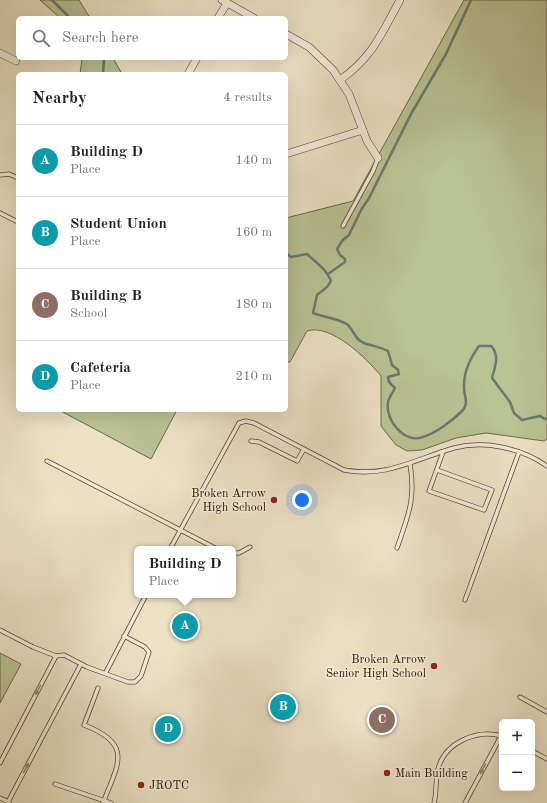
<!DOCTYPE html>
<html lang="en">
<head>
<meta charset="utf-8">
<style>
	body { margin:0; font-family:"Old Standard TT",serif; background:#f6f6f6; color:#222 }
	.controls { position:absolute; right:12px; bottom:12px; display:grid; overflow:hidden; border-radius:6px; box-shadow:0 4px 16px #0002 }
	.controls button { width:36px; height:36px; display:grid; place-items:center; padding:0; border:0; border-bottom:1px solid #e0e0e0; background:#fff; color:#222; font:20px sans-serif }
	.you { position:absolute; left:302px; top:500px; width:14px; height:14px; margin:-10px; border:3px solid #fff; border-radius:50%; background:#1a73e8; box-shadow:0 0 0 6px #1a73e833 }
	.badge { display:grid; place-items:center; width:26px; height:26px; border-radius:50%; background:#8f2418; color:#fff; font-size:13px; font-weight:700 }
	.pin { position:absolute; translate:-50% -50%; border:2px solid #fff; box-shadow:0 1px 4px #0006 }
	.popup { position:absolute; left:134px; top:546px; width:102px; height:52px; box-sizing:border-box; display:grid; place-content:center; border-radius:6px; background:#fff; filter:drop-shadow(0 1px 3px #0005); font-size:13px; white-space:nowrap; color:#767676 }
	.popup b { font-size:15px; color:#222 }
	.popup::after { content:''; position:absolute; left:50%; top:100%; margin-left:-8px; border:8px solid transparent; border-top-color:#fff }
	.list { margin:0; padding:0; list-style:none }
	h2 { display:flex; justify-content:space-between; align-items:center; height:52px; margin:0; padding:0 16px; font-size:17px }
	h2 small { font-size:13px; font-weight:400; color:#767676 }
	.list li { display:grid; grid-template-columns:26px 1fr auto; gap:12px; align-items:center; box-sizing:border-box; height:72px; padding:0 16px; border-top:1px solid #e0e0e0 }
	.list b { display:block; font-size:15px; white-space:nowrap }
	.list p { margin:0; font-size:13px; white-space:nowrap; color:#767676 }
	.list em { font-size:13px; font-style:normal; color:#767676 }
	.icon { flex:none; width:22px; height:22px; fill:none; stroke:currentColor; stroke-width:2; stroke-linecap:round; stroke-linejoin:round }
	.map { position:relative; flex:none; width:547px; height:803px; overflow:hidden }
	.search { position:absolute; background:#fff; box-shadow:0 4px 16px #0002; left:16px; top:16px; width:272px; height:44px; display:flex; align-items:center; gap:10px; box-sizing:border-box; padding:0 14px; border-radius:6px; color:#767676; font-size:15px }
	.panel { position:absolute; background:#fff; box-shadow:0 4px 16px #0002; left:16px; top:72px; width:272px; height:340px; border-radius:6px }
	.map>svg:first-child { display:block }
	.green { fill:#b9c394; stroke:#706c4a }
	.lines { fill:none; stroke-linecap:round; stroke-linejoin:round }
	.stream { stroke:#6b7970; stroke-width:2.5 }
	.service-casing { stroke:#584832; stroke-width:5 }
	.minor-casing { stroke:#584832; stroke-width:8 }
	.service { stroke:#f3ecda; stroke-width:3.5 }
	.minor { stroke:#f3ecda; stroke-width:7 }
	.oneway { fill:#978b78 }
	.poi-dot { fill:#8f2418; stroke:#f3ecda; stroke-width:1.5 }
	.labels { text-anchor:middle; stroke-width:3; stroke-linejoin:round; paint-order:stroke }
	.poi-label { font-size:12px; fill:#261400; stroke:#f3ecda; text-anchor:end }
</style>
</head>
<body>
<div class="map">
<svg width="547" height="803" viewBox="0 0 547 803">
	<rect width="100%" height="100%" fill="#ece2c6"/>
	<filter id="stains"><feTurbulence type="fractalNoise" baseFrequency=".005" numOctaves="4"/><feColorMatrix values="0 0 0 0 .2 0 0 0 0 .09 0 0 0 0 .02 0 0 0 .5 -.17"/></filter>
	<radialGradient id="worn" r=".72"><stop offset=".6" stop-color="#630" stop-opacity="0"/><stop offset="1" stop-color="#630" stop-opacity=".3"/></radialGradient>
	<g class="green">
		<path d="M40,0H79L90,18H60Z"/>
		<path d="M464,0H547V439L544,441L486,433L456,438L422,450L407,451L396,445L381,426V376C367,359 331,323 307,331L290,362H286V218L353,201Z"/>
		<path d="M82,58H113L122,74H80Z"/>
		<path d="M59,410H177L151,459Z"/>
		<path d="M0,653L21,664L0,703Z"/>
	</g>
	<g class="lines">
		<g class="stream">
			<path d="M52,0L70,18"/>
			<path d="M103,74L104,58"/>
			<path d="M286,253L291,257L307,254C316,263 326,268 331,281L327,287L317,295L313,313C323,317 341,319 348,325C354,331 355,340 364,343C373,346 380,347 388,351L392,365L398,370L399,374L388,377L389,382L395,388C393,392 389,397 388,402C385,420 404,444 423,437C436,433 452,421 462,411C470,403 463,395 464,385C464,371 471,357 479,346H491C500,355 495,367 492,378L510,402L514,413L522,420L540,416L545,419L547,418"/>
			<path d="M328,274L345,262V259L340,255L337,249L342,241L349,235L361,210L369,198L411,114L446,54L471,0"/>
		</g>
		<g class="service-casing">
			<g id="service">
				<path d="M0,175L9,174L18,178"/>
				<path d="M0,213L18,222"/>
				<path d="M343,226L373,171L378,158"/>
				<path d="M251,441L259,442L297,461L304,449"/>
				<path d="M47,461L217,549"/>
				<path d="M437,470L492,490L484,510L429,491L443,452"/>
				<path d="M397,548C408,516 416,499 410,464"/>
				<path d="M170,549L239,423L246,421L254,423L344,470C387,478 415,459 454,448C485,440 521,448 547,466"/>
				<path d="M233,553H239L250,547"/>
				<path d="M465,600L519,452"/>
				<path d="M0,630L33,647L56,656L64,655L87,667L128,682H135L141,676L149,652L145,647L124,636"/>
				<path d="M106,672L146,595"/>
				<path d="M98,688L84,725C134,744 118,764 103,803"/>
				<path d="M520,697L547,712"/>
				<path d="M532,751L547,759"/>
				<path d="M0,763L56,656"/>
				<path d="M55,784L111,803"/>
				<path d="M0,798L9,802"/>
				<path d="M8,802L81,664"/>
				<path d="M434,803C437,792 435,781 438,769C445,742 477,729 502,736"/>
				<path d="M465,803L501,736"/>
			</g>
		</g>
		<g class="minor-casing">
			<g id="minor">
				<path d="M222,0L254,18"/>
				<path d="M218,18L227,3"/>
				<path d="M286,34L309,47L333,70L349,94L367,141L378,158"/>
				<path d="M0,53L16,61"/>
				<path d="M188,74L197,58"/>
				<path d="M340,80C372,58 382,33 400,0"/>
				<path d="M286,154L363,130"/>
			</g>
		</g>
		<use href="#service" class="service"/>
		<use href="#minor" class="minor"/>
	</g>
	<defs><path id="oneway-solid" d="M-6-.8H1V-3.2L6.5 0L1 3.2V.8H-6Z"/></defs>
	<g class="oneway">
		<use href="#oneway-solid" transform="translate(38 690) rotate(118)"/>
		<use href="#oneway-solid" transform="translate(26 768) rotate(-62)"/>
		<use href="#oneway-solid" transform="translate(483 769) rotate(118)"/>
	</g>
	<g class="poi-dot">
		<circle cx="274" cy="500" r="4"/>
		<circle cx="434" cy="666" r="4"/>
		<circle cx="387" cy="773" r="4"/>
		<circle cx="141" cy="785" r="4"/>
	</g>
	<g class="labels">
		<g class="poi-label">
			<text x="266" y="497">Broken Arrow<tspan x="266" dy="14">High School</tspan></text>
			<text x="426" y="663">Broken Arrow<tspan x="426" dy="14">Senior High School</tspan></text>
			<text x="395" y="777" text-anchor="start">Main Building</text>
			<text x="149" y="789" text-anchor="start">JROTC</text>
		</g>
	</g>
	<rect width="100%" height="100%" filter="url(#stains)"/>
	<rect width="100%" height="100%" fill="url(#worn)"/>
</svg>
<div class="controls">
<button>+</button>
<button>−</button>
</div>
<div class="you"></div>
<div class="pin badge" style="left:185px;top:626px;background:#0f9aa8">A</div>
<div class="popup"><b>Building D</b>Place</div>
<div class="pin badge" style="left:283px;top:707px;background:#0f9aa8">B</div>
<div class="pin badge" style="left:382px;top:720px;background:#8d6e63">C</div>
<div class="pin badge" style="left:168px;top:729px;background:#0f9aa8">D</div>
<div class="search"><svg class="icon" aria-label="search" viewBox="0 0 24 24"><circle cx="10" cy="10" r="6"/><path d="M15 15l6 6"/></svg>Search here</div>
<section class="panel">
<h2>Nearby<small>4 results</small></h2>
<ul class="list">
<li><span class="badge" style="background:#0f9aa8">A</span><div><b>Building D</b><p>Place</p></div><em>140 m</em></li>
<li><span class="badge" style="background:#0f9aa8">B</span><div><b>Student Union</b><p>Place</p></div><em>160 m</em></li>
<li><span class="badge" style="background:#8d6e63">C</span><div><b>Building B</b><p>School</p></div><em>180 m</em></li>
<li><span class="badge" style="background:#0f9aa8">D</span><div><b>Cafeteria</b><p>Place</p></div><em>210 m</em></li>
</ul>
</section>
</div>
</body>
</html>
